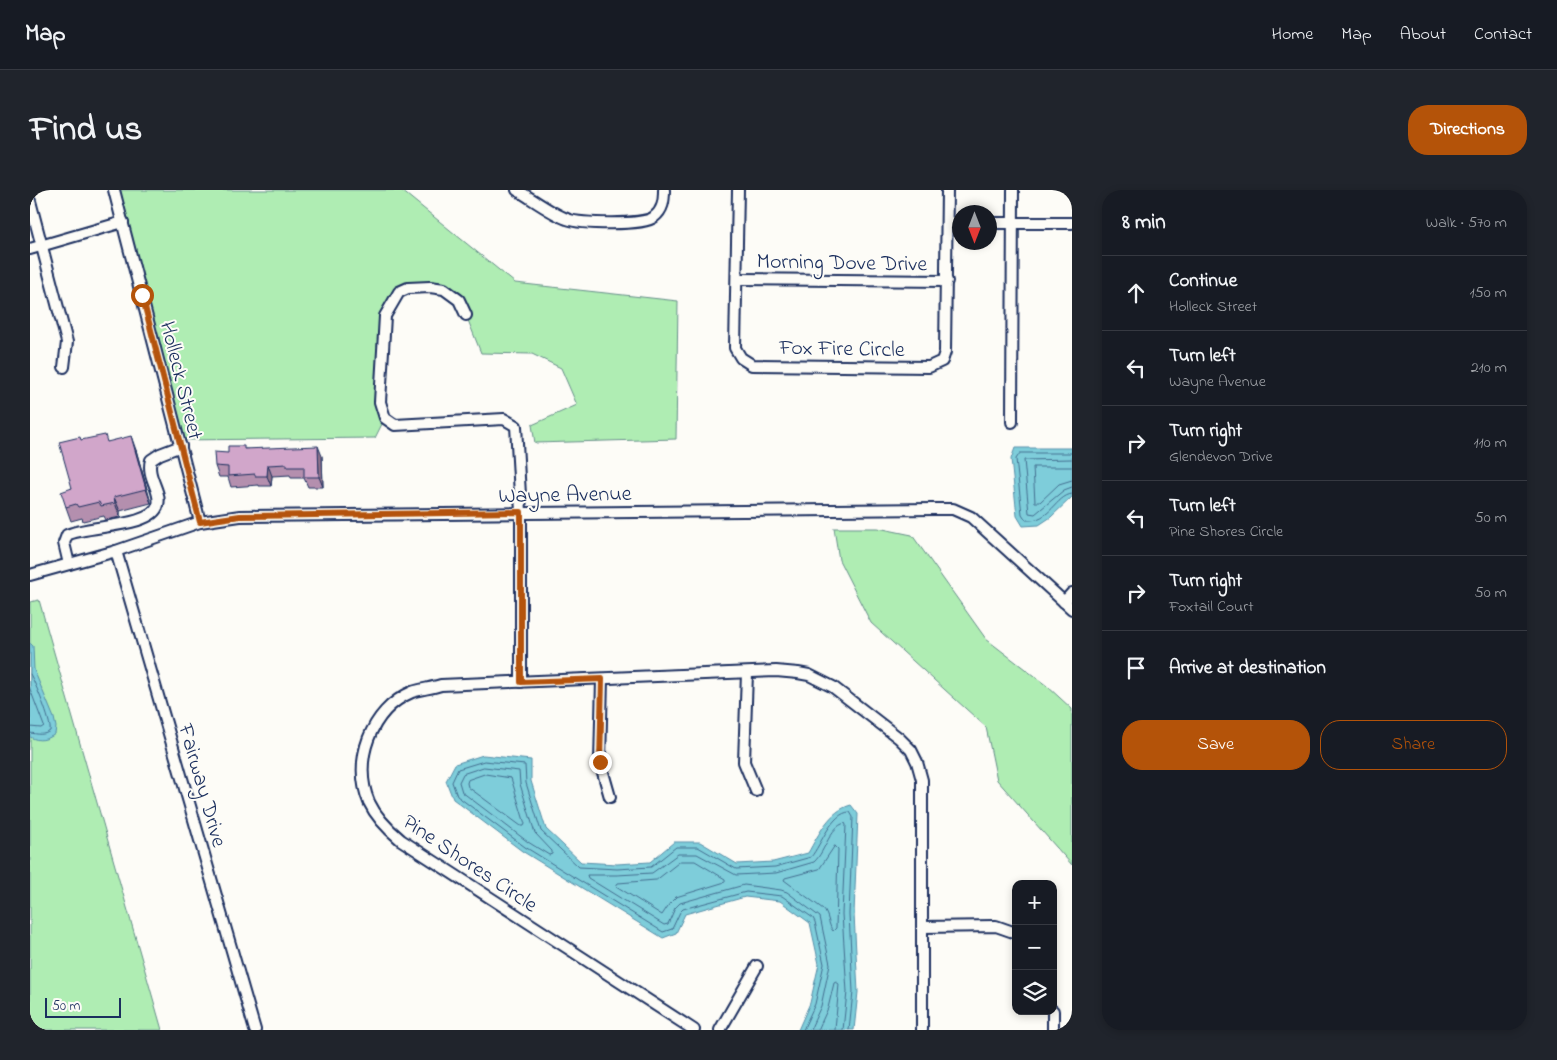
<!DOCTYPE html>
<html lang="en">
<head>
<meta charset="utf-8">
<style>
	body { margin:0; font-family:"Indie Flower",sans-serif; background:#20242c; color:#f1f3f6 }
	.controls { position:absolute; right:15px; bottom:15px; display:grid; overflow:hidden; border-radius:10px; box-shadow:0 2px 8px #0003 }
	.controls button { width:45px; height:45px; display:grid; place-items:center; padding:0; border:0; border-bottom:1px solid #363941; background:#171b24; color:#f1f3f6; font:25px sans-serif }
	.compass { position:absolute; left:922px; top:15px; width:45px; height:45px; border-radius:50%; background:#171b24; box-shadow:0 2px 8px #0003; rotate:180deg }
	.scale { position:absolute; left:15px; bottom:12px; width:76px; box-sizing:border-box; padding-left:5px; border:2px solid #1b2f5e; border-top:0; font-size:14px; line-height:18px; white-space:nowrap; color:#1b2f5e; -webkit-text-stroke:4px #fdfcf7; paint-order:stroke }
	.stop { position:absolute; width:15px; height:15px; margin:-11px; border:4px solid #b45309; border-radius:50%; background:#fff }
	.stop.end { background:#b45309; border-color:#fff; box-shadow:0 1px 5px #0008 }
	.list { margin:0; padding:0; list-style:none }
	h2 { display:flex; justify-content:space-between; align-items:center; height:65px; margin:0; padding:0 20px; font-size:21px }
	h2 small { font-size:16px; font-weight:400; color:#9ea1a6 }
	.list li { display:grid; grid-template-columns:32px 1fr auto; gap:15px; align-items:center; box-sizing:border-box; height:75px; padding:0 20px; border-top:1px solid #363941 }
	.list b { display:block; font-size:19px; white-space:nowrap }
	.list p { margin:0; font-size:16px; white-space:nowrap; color:#9ea1a6 }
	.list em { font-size:16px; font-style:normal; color:#9ea1a6 }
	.actions { display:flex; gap:10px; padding:15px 20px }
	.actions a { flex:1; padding:11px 0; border:1px solid #b45309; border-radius:20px; text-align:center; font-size:18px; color:#b45309 }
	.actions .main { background:#b45309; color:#fff }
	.icon { flex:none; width:28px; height:28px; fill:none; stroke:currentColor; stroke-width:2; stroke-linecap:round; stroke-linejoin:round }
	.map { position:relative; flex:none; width:1042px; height:840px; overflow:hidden; border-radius:20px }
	header { display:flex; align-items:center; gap:30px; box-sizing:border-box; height:70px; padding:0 25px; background:#171b24; border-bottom:1px solid #363941 }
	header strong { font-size:24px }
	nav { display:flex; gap:28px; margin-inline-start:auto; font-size:18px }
	.intro { display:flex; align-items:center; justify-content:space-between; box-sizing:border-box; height:120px; padding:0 30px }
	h1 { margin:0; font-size:35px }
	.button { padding:12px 22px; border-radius:20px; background:#b45309; color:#fff; font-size:18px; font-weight:700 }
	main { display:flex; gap:30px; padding:0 30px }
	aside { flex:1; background:#171b24; border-radius:20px; box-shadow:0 2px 8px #0003 }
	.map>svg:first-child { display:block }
	.green { fill:#afedb3; stroke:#658e88 }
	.water { fill:#7ecdda; stroke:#568ea8 }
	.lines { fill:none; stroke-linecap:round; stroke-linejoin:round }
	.shore { stroke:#436e90; stroke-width:1 }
	.minor-casing { stroke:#1b2f5e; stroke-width:14 }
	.minor { stroke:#fdfcf7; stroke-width:10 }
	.wall { fill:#b48fae; stroke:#1b2f5e }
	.shaded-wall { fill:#92748d; stroke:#1b2f5e }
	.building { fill:#d1a6ca; stroke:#1b2f5e }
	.route { stroke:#b45309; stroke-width:6 }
	.labels { text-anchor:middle; stroke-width:4; stroke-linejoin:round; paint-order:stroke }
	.street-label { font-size:22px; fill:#1b2f5e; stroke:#fdfcf7 }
</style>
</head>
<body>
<header>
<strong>Map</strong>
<nav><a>Home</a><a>Map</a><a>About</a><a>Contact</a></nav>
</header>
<div class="intro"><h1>Find us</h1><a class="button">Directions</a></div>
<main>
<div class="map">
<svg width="1042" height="840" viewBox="0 0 1042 840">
	<rect width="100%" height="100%" fill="#fdfcf7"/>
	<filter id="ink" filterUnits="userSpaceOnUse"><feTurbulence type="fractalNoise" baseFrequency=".02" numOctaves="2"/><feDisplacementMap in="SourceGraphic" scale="10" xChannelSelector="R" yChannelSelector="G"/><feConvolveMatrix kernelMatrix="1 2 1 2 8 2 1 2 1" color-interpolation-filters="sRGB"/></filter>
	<g filter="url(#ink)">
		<g class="green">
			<path d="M81,0H371L485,93L648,111L646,249L505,253L502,235L547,215L531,178L502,164L451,163L436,125L414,99L378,98L355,126V228L345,248L149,250Z"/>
			<path d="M804,338H848L882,345L956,449L1017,496L1042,519V675L967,590L956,537L841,433L809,370Z"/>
			<path d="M9,410L132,840H0V412Z"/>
		</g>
		<g class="water">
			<path d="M985,258H1042V307L1021,327L1009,335L993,336L987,326L981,269Z"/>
			<path d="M0,453L3,456L4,480L24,528L26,537L25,544C17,550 9,552 0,547Z"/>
			<path d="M453,565L501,570V591L516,639L551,672L587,674L620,672L644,652H670L707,674L743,672L778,663C789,644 799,621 821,615L828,624L824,724L828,802L824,840H768L780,813L789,774L780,733L750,711L715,707L655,724L646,743L633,748L492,661L423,609L416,591L425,574Z"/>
		</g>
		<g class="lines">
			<g class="shore">
				<path d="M1042,263H990L986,269L992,324L996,330C1021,332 1025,306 1042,304"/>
				<path d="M1042,269L994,270L999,323L1005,324L1034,300L1042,297"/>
				<path d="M1042,277H1003L1005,312H1010L1029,294L1042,290"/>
				<path d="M0,484C5,492 22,533 20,541C13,546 8,544 0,543"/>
				<path d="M0,499L14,536L11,538L0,537"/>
				<path d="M454,577L489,581L490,594L505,643L522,661V664L519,665L498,652L432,602L429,592L433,584Z"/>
				<path d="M455,584L481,588L495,634L494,636H491L438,597L437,593L438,590Z"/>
				<path d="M805,656L808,659L806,738L803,741C798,735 799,725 793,719L754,690L755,688L789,679Z"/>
				<path d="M651,671H665L695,689V692L646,707L640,713L632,725L586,696L588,693L626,690Z"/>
				<path d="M773,840L785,814L794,774L785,732L783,728L752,706L716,702L653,719L650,722L642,739L633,742L495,657L427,606L422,592L428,579L454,571L495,575L496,593L511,641L549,677L587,679L621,677L646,657H668L706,679L745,677L781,667C791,655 802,622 820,622L823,627L819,724L823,802L819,840"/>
				<path d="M780,840L791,816L800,774L790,727L757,702L751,700L714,695L650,713L645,718L638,734L634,735L558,688L557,685H587L622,683L648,664H667L706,685L746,683L784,672C796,661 799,637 815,633L816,635L812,724L817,802L813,840"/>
				<path d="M788,840L798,818L804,793L806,792L809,794L805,840"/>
			</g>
			<g class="minor-casing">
				<g id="minor">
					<path d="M84,0L170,332"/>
					<path d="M487,0C501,8 522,24 537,29C550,34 613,36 624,27C633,20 634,11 634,0"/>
					<path d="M708,0L705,158L711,168L722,175L899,177L912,171L915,162L917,0"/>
					<path d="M0,11L37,152L34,177"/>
					<path d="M917,32L929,33"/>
					<path d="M959,33H1042"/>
					<path d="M0,59L93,32"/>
					<path d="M707,89L917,91"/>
					<path d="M436,125L429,110L414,99L400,97L378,98L369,102L355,126L350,212L355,228L365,235L474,229L486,236L491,322V492"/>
					<path d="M982,232L983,0"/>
					<path d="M86,361L225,840"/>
					<path d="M39,374L34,353L37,345C56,335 122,338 128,315C132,301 116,287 121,270L130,264L151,256"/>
					<path d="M0,385L86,361L170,332L210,326L904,319H923L941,327L1042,419"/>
					<path d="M1034,412L1042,403"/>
					<path d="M717,483L714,572L726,601"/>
					<path d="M572,489L570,572L580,607"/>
					<path d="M892,737L966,736L986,743"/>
					<path d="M1023,821V840"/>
					<path d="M664,840L371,650C359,640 346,627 339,612C322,572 340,520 382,502C391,499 402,498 411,495L746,481L768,483L779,485L803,497L869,548L881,560L887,572L892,590V840"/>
					<path d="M690,840L727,776"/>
				</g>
			</g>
			<use href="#minor" class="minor"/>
		</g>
		<g class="wall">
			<path d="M51,250L77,252L106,260L121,313L90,321V327L76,330L74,326L53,331L52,328L41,331L36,317L42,298Z"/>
			<path d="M215,259L292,266L293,297H278L274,288H261L260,285L242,286L241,296H229V295L201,297L198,287H189L185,276L198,263Z"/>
		</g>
		<g class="shaded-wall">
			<path d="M101,246L106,260L121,313L116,299Z"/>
			<path d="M288,256L292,266L293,297L289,287Z"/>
			<path d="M238,275L242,286L241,296L237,286Z"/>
			<path d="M84,307L90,321V327L85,313Z"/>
		</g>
		<g class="building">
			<path d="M75,245L77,252L101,246L116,299L84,307L85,313L71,316L69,312L48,317L46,314L36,317L31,302L42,298L29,252L50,247L51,250Z"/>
			<path d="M198,256H214V259L288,256L289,287H274V277H257V274L238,275L237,286H225V284L198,286V277L185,276L184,262L198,263Z"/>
		</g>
	</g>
	<g class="lines" filter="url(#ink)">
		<path class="route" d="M112,105L170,332L210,326L491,322V492L572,489L570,572"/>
	</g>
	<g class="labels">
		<g class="street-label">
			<text transform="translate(812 71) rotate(1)" y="8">Morning Dove Drive</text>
			<text transform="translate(812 157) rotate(1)" y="8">Fox Fire Circle</text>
			<text transform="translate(153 190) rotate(76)" y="8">Holleck Street</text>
			<text transform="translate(535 303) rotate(-1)" y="8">Wayne Avenue</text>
			<text transform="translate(174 595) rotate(74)" y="8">Fairway Drive</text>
			<text transform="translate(441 672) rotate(34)" y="8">Pine Shores Circle</text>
		</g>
	</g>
</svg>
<div class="controls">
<button>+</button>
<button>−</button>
<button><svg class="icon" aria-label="layers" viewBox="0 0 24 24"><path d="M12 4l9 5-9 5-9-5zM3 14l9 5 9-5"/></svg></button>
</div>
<svg class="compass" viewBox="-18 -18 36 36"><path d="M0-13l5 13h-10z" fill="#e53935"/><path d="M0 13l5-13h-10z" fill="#9ea1a6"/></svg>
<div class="scale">50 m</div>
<div class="stop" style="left:112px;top:105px"></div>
<div class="stop end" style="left:570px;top:572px"></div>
</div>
<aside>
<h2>8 min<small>Walk · 570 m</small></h2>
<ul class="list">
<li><svg class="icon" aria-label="ahead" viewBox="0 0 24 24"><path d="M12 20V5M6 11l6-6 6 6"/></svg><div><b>Continue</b><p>Holleck Street</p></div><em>150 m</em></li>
<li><svg class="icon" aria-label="left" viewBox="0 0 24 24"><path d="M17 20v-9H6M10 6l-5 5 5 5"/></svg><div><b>Turn left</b><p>Wayne Avenue</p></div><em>210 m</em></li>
<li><svg class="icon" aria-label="right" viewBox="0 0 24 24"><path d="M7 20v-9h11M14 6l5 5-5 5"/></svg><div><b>Turn right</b><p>Glendevon Drive</p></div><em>110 m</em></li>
<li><svg class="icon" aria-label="left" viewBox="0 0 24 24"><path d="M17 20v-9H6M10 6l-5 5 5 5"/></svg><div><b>Turn left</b><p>Pine Shores Circle</p></div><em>50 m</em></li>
<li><svg class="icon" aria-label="right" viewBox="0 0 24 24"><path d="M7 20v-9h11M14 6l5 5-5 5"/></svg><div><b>Turn right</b><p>Foxtail Court</p></div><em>50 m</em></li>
<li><svg class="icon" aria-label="arrive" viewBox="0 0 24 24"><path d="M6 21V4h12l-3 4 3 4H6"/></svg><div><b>Arrive at destination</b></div></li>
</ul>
<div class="actions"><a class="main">Save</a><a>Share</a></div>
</aside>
</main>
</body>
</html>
